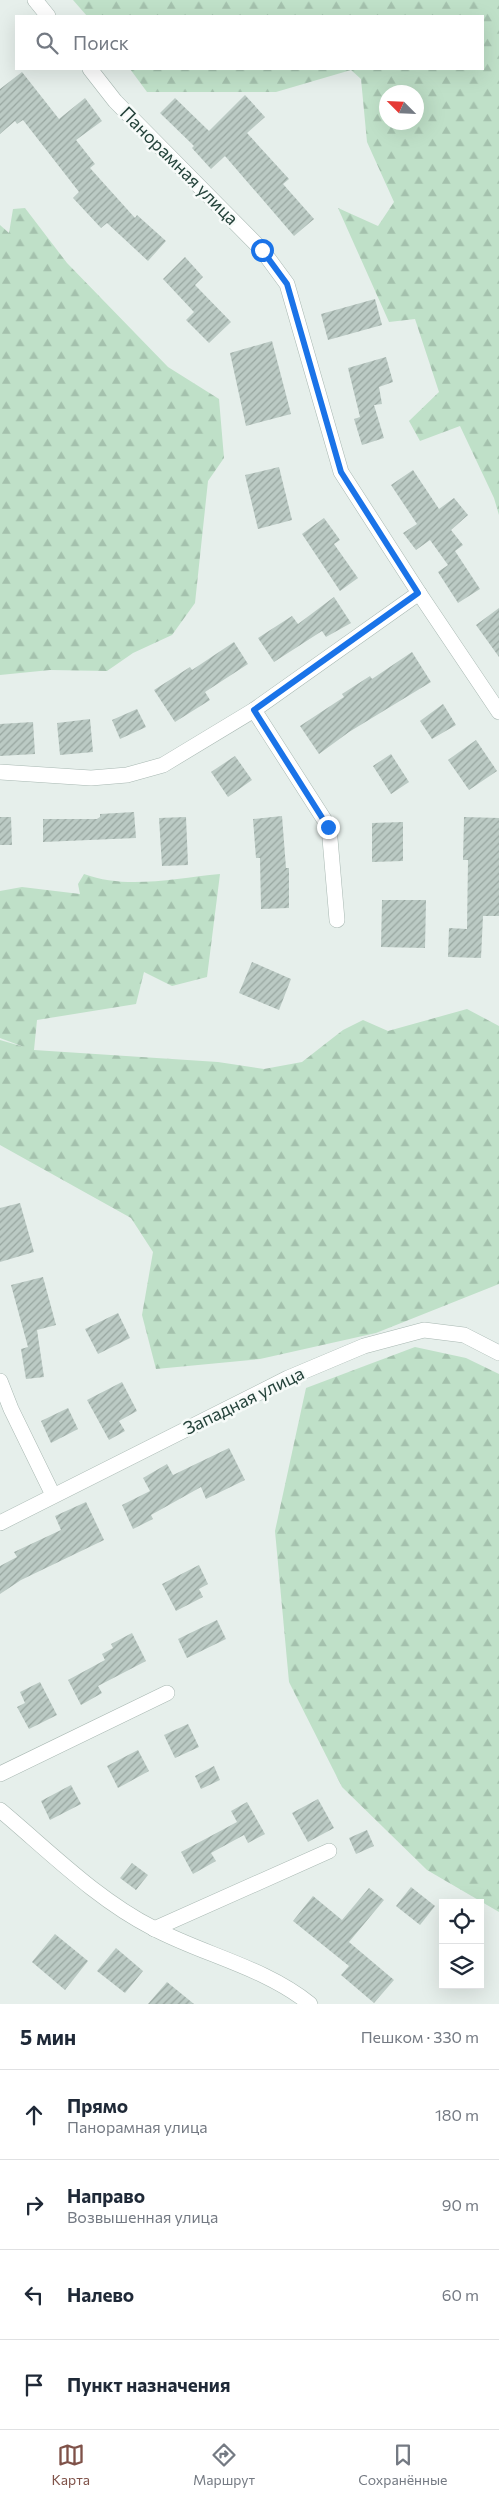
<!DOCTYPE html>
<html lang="ru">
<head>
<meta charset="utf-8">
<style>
	body { margin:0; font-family:Commissioner,sans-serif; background:#f2f2f3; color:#1f2937 }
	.controls { position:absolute; right:15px; bottom:15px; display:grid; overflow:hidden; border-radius:0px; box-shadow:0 5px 20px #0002 }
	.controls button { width:45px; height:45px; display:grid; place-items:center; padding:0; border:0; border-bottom:1px solid #e0e1e3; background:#fff; color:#1f2937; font:25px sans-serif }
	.compass { position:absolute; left:379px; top:85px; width:45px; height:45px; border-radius:50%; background:#fff; box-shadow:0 5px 20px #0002; rotate:294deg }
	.stop { position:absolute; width:15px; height:15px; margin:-11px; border:4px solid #1a73e8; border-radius:50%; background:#fff }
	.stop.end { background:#1a73e8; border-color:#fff; box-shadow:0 1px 5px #0008 }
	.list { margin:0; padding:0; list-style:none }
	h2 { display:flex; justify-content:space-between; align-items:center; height:65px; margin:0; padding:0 20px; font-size:21px }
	h2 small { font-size:16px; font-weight:400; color:#747a83 }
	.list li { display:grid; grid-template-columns:32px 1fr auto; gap:15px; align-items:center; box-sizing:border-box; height:90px; padding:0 20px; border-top:1px solid #e0e1e3 }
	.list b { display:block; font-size:19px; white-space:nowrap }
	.list p { margin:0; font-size:16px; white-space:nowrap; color:#747a83 }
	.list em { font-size:16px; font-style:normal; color:#747a83 }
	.icon { flex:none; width:28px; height:28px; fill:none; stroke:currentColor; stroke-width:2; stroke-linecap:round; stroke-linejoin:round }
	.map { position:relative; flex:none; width:499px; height:2004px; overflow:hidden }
	.search { position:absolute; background:#fff; box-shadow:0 5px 20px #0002; left:15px; right:15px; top:15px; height:55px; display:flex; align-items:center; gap:12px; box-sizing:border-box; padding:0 18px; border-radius:0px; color:#747a83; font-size:19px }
	.sheet { height:425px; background:#fff }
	nav { display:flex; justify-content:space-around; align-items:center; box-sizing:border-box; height:70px; border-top:1px solid #e0e1e3; background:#fff; font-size:14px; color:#747a83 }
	nav a { display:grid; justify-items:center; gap:2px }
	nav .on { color:#7f5249 }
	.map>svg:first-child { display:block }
	.forest { fill:url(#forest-firs); fill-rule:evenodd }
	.building { fill:url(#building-hatch) }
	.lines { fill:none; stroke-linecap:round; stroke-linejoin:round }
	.minor-casing { stroke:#a8b8b2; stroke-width:16 }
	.minor { stroke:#fff; stroke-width:15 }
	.route { stroke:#1a73e8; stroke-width:6 }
	.labels { text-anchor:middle; stroke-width:5; stroke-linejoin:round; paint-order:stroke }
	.street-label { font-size:18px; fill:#24423a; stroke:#f7fbf9 }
</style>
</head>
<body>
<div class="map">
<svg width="499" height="2004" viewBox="0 0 499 2004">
	<defs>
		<pattern id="forest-firs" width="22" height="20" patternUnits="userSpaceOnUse" patternTransform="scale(1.25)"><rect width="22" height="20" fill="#bfe0c8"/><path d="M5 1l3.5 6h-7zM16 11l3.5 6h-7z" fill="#a4c1ad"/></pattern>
		<pattern id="building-hatch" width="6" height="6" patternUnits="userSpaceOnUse" patternTransform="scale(1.25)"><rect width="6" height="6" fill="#bbcac4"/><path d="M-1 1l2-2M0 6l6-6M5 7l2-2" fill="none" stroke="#98a6a0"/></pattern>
	</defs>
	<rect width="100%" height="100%" fill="#e6efeb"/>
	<g class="forest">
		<path d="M73,0H499V515L494,498L460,426L420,441L409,421L439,392L415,319L389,322L338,208L378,226L394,202L367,142L361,79L351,70L276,92H147L130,69H483V16H87ZM416,92V122H386V92Z"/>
		<path d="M25,208L67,263L168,367L219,399L224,458L208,481L195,603L172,635L133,653L107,671L50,670L0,675V225L9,233L13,209Z"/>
		<path d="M84,874C127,890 175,878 220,874L207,977L172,986L144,972L136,1004L37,1020L34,1050L218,1062L264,1069L302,1062L343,1030L363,1020L388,1031L467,1009L499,1026V1284L376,1333L260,1359L156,1369L142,1315L153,1252L131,1218L0,1145V1040L24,1047L0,1038V891L22,887L80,894L78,884Z"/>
		<path d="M415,1347L466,1358L499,1374V1912L427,1870L342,1787L289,1682L275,1531L306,1388Z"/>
	</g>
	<g class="building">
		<path d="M22,72L59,119L85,98L102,121L76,140L95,164L90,168L135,218L137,215L166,241L148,261L107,223L101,228L73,198L79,192L23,120L17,124L15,121L0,134V89Z"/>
		<path d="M245,95L265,117L247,133L289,179L283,184L314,219L294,236L225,156L211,169L192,148L194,146L160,113L175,98L209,131Z"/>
		<path d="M185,257L203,277L195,285L231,322L209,343L186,320L194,312L163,279Z"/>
		<path d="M375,299L382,325L328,340L321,314Z"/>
		<path d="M272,341L291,414L246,426L230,353Z"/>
		<path d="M386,357L393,382L379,387L382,404L374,405L384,438L362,445L354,419L360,417L348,368Z"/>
		<path d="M279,467L292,520L258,529L245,475Z"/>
		<path d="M413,470L439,509L454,498L468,515L451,530L463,545L455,551L480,589L458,603L438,572L448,565L430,540L416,550L403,533L417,524L391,485Z"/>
		<path d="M324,518L340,540L334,544L358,578L340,591L302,534Z"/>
		<path d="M334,597L351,623L326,637L322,631L274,662L258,638L292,616L298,624Z"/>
		<path d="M499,608V657L476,625Z"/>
		<path d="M234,642L248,664L205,692L210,700L175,722L154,690L190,667L192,670Z"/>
		<path d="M412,652L431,682L349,732L319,754L300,726L344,697L342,694L370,676L372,679Z"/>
		<path d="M443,704L456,725L432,739L420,721Z"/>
		<path d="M137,709L146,727L120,739L112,720Z"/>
		<path d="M90,719L93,752L60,755L57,723Z"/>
		<path d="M33,722L35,754L0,756V724Z"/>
		<path d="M476,740L497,771L469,790L448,760Z"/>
		<path d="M391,754L409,782L391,794L373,766Z"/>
		<path d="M235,756L252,780L228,797L211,772Z"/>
		<path d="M134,812L136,838L43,842V819H97L100,817V814Z"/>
		<path d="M282,816L286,868H289V908L261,909L260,858H256L253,819Z"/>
		<path d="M0,817H11L12,845H0Z"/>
		<path d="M186,817L188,865L162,866L159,818Z"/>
		<path d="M464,817L499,818V916H483L481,958L448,957L449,928L467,929L468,860H463Z"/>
		<path d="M403,822V861L372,862V823Z"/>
		<path d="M382,900H426L425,948L381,947Z"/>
		<path d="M252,962L291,979L279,1010L239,993Z"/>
		<path d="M20,1203L34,1252L0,1262V1208Z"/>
		<path d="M43,1277L56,1325L37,1330L44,1377L26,1379L21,1349L28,1347L11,1285Z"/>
		<path d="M118,1313L130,1338L98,1354L85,1329Z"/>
		<path d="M122,1382L137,1411L119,1421L125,1431L109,1440L87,1400Z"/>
		<path d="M68,1408L78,1429L51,1443L41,1421Z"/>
		<path d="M229,1448L245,1480L206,1499L201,1487L151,1515L153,1519L133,1529L122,1505L150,1491L143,1478L167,1464L173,1475Z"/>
		<path d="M86,1502L104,1540L21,1580L0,1594V1566L17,1557L14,1552L61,1530L55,1516Z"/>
		<path d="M199,1565L208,1584L199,1589L203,1597L176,1611L162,1584Z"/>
		<path d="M217,1620L226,1639L187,1658L178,1639Z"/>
		<path d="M132,1633L146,1661L98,1686L102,1693L81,1705L68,1680L105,1660L102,1654L113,1648L111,1644Z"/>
		<path d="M40,1682L57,1715L29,1729L17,1707L25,1703L20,1692Z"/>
		<path d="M188,1724L199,1747L175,1758L164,1735Z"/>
		<path d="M138,1750L149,1771L118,1788L107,1766Z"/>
		<path d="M214,1766L220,1780L201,1789L195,1776Z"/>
		<path d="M71,1785L81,1804L50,1820L41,1801Z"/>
		<path d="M318,1799L334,1828L308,1842L292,1813Z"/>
		<path d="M247,1802L265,1834L248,1843L244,1835L211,1853L216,1861L193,1874L181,1852L237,1822L231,1811Z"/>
		<path d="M367,1830L374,1846L356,1854L349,1838Z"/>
		<path d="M132,1863L148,1875L136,1890L120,1878Z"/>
		<path d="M411,1887L435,1906L420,1925L396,1906Z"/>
		<path d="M369,1888L384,1900L349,1942L394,1980L374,2003L341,1975L349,1966L293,1921L313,1896L342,1920Z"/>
		<path d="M55,1934L88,1961L65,1990L32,1962Z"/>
		<path d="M116,1948L143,1971L125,1993L97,1971Z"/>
		<path d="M167,1982L194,2004H148Z"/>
	</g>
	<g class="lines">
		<g class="minor-casing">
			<g id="minor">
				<path d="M35,0L48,16"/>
				<path d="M90,69L115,101L262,250L287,284L341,472L419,593L499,712"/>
				<path d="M254,710L329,827L337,920"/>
				<path d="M0,772L91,778L127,775L163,765L254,710L419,593"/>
				<path d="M0,1381L11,1409L53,1495"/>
				<path d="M0,1523L288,1378L364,1346L424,1330L464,1335L499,1353"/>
				<path d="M0,1774L167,1693"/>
				<path d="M0,1810C49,1851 96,1899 153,1928C204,1955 264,1967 310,2004"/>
				<path d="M154,1929L329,1851"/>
			</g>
		</g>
		<use href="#minor" class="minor"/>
	</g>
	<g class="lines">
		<path class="route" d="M262,250L287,284L341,472L418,593L254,710L328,827"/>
	</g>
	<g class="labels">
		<g class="street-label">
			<text transform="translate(179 166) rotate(45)" y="6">Панорамная улица</text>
			<text transform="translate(244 1401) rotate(-26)" y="6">Западная улица</text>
		</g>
	</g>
</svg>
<div class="controls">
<button><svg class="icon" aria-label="locate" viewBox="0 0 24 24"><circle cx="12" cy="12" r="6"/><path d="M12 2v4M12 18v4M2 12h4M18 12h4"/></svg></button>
<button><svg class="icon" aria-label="layers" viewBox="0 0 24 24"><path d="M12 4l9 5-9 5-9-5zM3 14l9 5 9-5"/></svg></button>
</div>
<svg class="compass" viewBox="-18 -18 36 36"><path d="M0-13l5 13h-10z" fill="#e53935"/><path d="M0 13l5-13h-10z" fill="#747a83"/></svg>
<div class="stop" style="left:262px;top:250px"></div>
<div class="stop end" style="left:328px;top:827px"></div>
<div class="search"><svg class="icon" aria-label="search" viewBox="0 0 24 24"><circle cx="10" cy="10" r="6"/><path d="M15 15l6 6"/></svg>Поиск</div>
</div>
<section class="sheet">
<h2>5 мин<small>Пешком · 330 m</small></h2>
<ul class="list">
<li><svg class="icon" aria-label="ahead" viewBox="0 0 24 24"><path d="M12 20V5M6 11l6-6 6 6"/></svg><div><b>Прямо</b><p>Панорамная улица</p></div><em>180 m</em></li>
<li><svg class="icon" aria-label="right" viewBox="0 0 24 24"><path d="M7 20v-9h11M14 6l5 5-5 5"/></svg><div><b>Направо</b><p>Возвышенная улица</p></div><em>90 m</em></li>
<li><svg class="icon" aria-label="left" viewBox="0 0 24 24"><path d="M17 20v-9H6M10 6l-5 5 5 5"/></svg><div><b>Налево</b></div><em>60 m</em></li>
<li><svg class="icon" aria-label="arrive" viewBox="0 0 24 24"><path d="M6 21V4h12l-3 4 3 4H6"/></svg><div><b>Пункт назначения</b></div></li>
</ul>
</section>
<nav>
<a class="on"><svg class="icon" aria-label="map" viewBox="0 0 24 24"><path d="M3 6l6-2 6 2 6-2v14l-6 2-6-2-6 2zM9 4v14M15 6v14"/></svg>Карта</a>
<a><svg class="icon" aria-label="directions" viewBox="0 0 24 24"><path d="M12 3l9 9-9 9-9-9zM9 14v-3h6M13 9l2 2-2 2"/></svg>Маршрут</a>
<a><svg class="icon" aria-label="saved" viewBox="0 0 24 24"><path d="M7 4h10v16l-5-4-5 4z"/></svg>Сохранённые</a>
</nav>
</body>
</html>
